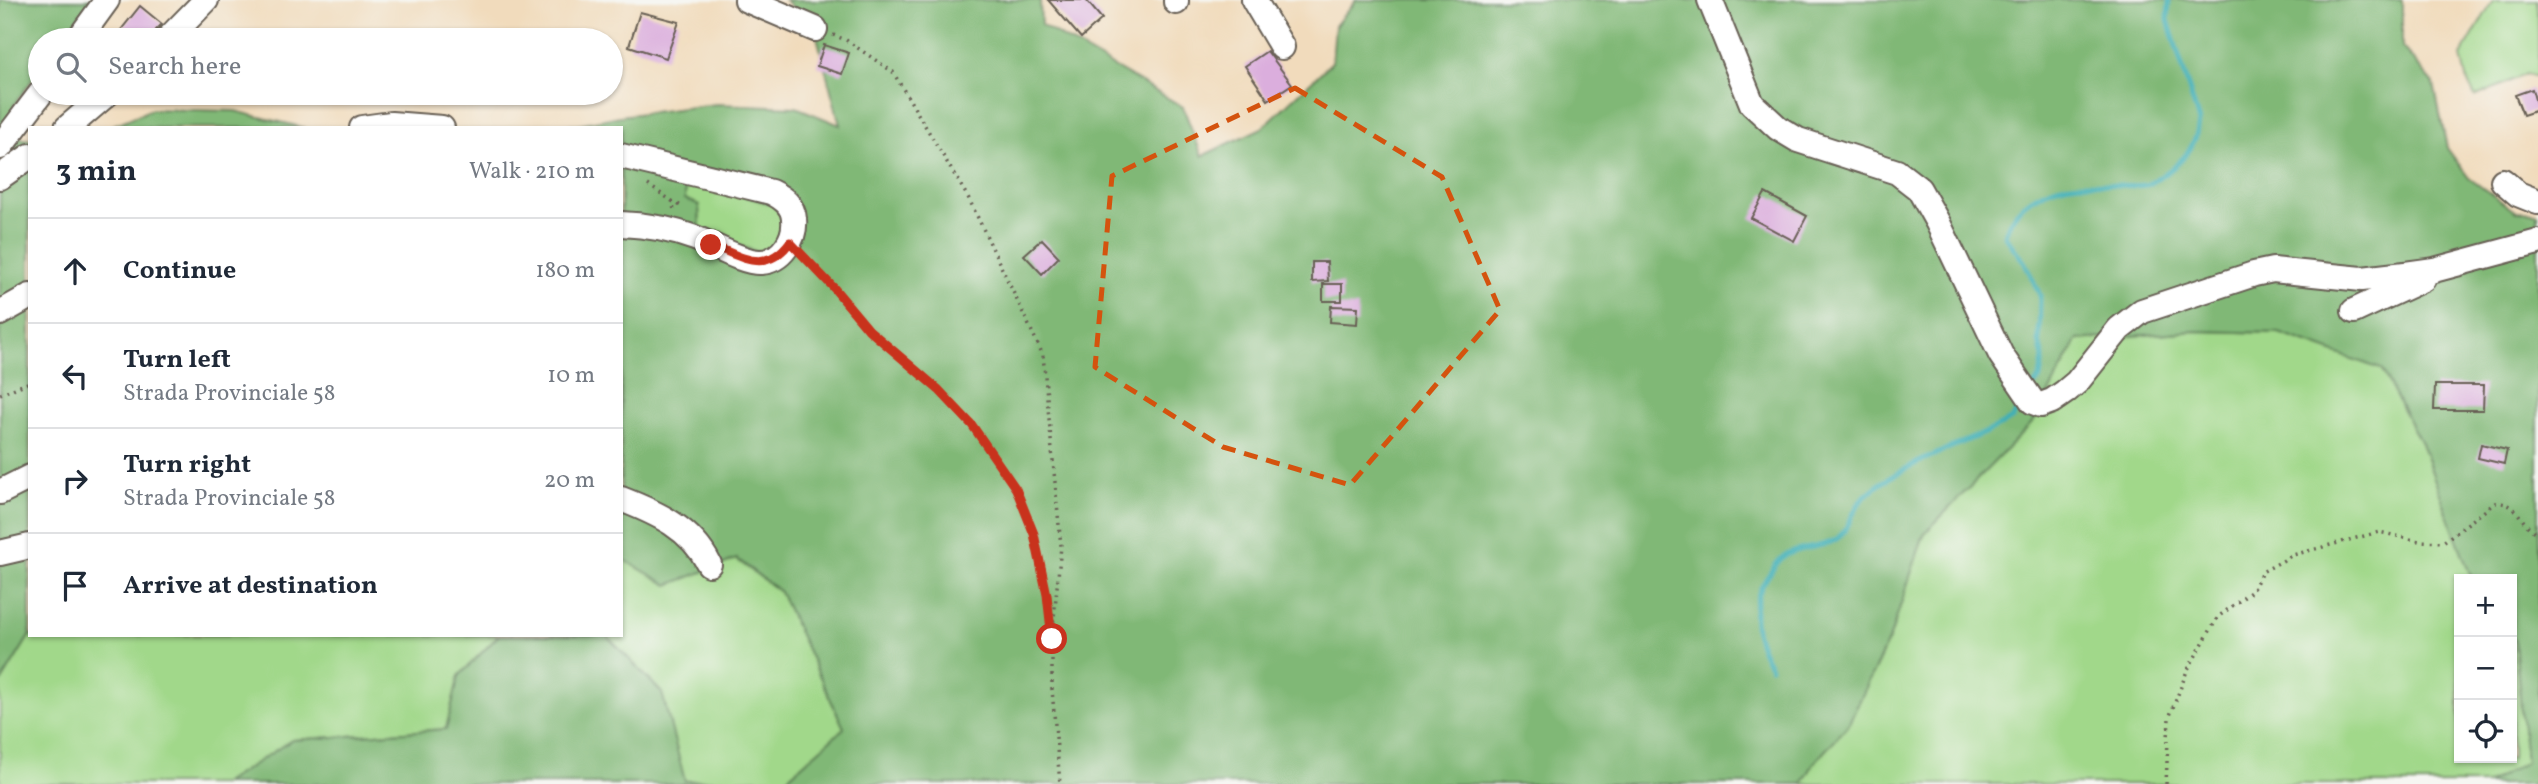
<!DOCTYPE html>
<html lang="en">
<head>
<meta charset="utf-8">
<style>
	body { margin:0; font-family:Vollkorn,serif; background:#f2f2f3; color:#1f2937 }
	.controls { position:absolute; right:21px; bottom:21px; display:grid; overflow:hidden; border-radius:0px; box-shadow:0 2px 5px #0004 }
	.controls button { width:63px; height:63px; display:grid; place-items:center; padding:0; border:0; border-bottom:2px solid #e0e1e3; background:#fff; color:#1f2937; font:35px sans-serif }
	.stop { position:absolute; width:21px; height:21px; margin:-16px; border:5px solid #c8321e; border-radius:50%; background:#fff }
	.stop.end { background:#c8321e; border-color:#fff; box-shadow:0 2px 7px #0008 }
	.list { margin:0; padding:0; list-style:none }
	h2 { display:flex; justify-content:space-between; align-items:center; height:91px; margin:0; padding:0 28px; font-size:30px }
	h2 small { font-size:23px; font-weight:400; color:#747a83 }
	.list li { display:grid; grid-template-columns:46px 1fr auto; gap:21px; align-items:center; box-sizing:border-box; height:105px; padding:0 28px; border-top:2px solid #e0e1e3 }
	.list b { display:block; font-size:26px; white-space:nowrap }
	.list p { margin:0; font-size:23px; white-space:nowrap; color:#747a83 }
	.list em { font-size:23px; font-style:normal; color:#747a83 }
	.icon { flex:none; width:38px; height:38px; fill:none; stroke:currentColor; stroke-width:2; stroke-linecap:round; stroke-linejoin:round }
	.map { position:relative; flex:none; width:2538px; height:784px; overflow:hidden }
	.search { position:absolute; background:#fff; box-shadow:0 2px 5px #0004; left:28px; top:28px; width:595px; height:77px; display:flex; align-items:center; gap:18px; box-sizing:border-box; padding:0 24px; border-radius:38px; color:#747a83; font-size:26px }
	.panel { position:absolute; background:#fff; box-shadow:0 2px 5px #0004; left:28px; top:126px; width:595px; height:511px; border-radius:0px }
	.map>svg:first-child { display:block }
	.green { fill:#a1d88a; stroke:#5e7a53; stroke-width:2 }
	.forest { fill:#80b876; stroke:#4e6a49; stroke-width:2; fill-rule:evenodd }
	.lines { fill:none; stroke-linecap:round; stroke-linejoin:round }
	.stream { stroke:#3eafb6; stroke-width:5 }
	.building { fill:#dbaedd }
	.minor-casing { stroke:#675f54; stroke-width:28 }
	.path { stroke:#675f54; stroke-width:3.5; stroke-dasharray:2 5; stroke-linecap:butt }
	.minor { stroke:#fff; stroke-width:24 }
	.route { stroke:#c8321e; stroke-width:9 }
	.marked { fill:none; stroke:#d4530e; stroke-width:5; stroke-dasharray:14 9; stroke-linejoin:round }
</style>
</head>
<body>
<div class="map">
<svg width="2538" height="784" viewBox="0 0 2538 784">
	<rect width="100%" height="100%" fill="#f6f6f2"/>
	<filter id="ink" filterUnits="userSpaceOnUse"><feTurbulence type="fractalNoise" baseFrequency=".0143" numOctaves="2"/><feDisplacementMap in="SourceGraphic" scale="14" xChannelSelector="R" yChannelSelector="G"/><feConvolveMatrix kernelMatrix="1 2 1 2 8 2 1 2 1" color-interpolation-filters="sRGB"/></filter>
	<filter id="wash" filterUnits="userSpaceOnUse"><feTurbulence type="fractalNoise" baseFrequency=".00686" numOctaves="4" result="noise"/><feDisplacementMap in="SourceGraphic" scale="28" xChannelSelector="R" yChannelSelector="G"/><feGaussianBlur stdDeviation="1.57" result="paint"/><feColorMatrix in="noise" values="0 0 0 0 0 0 0 0 0 0 0 0 0 0 0 0 0 1.4 0 .05"/><feComposite in="paint" operator="in"/></filter>
	<g filter="url(#wash)">
		<rect width="100%" height="100%" fill="#f1dbbc"/>
		<g class="green">
			<path d="M2493,0H2538V77L2526,74L2475,97L2466,78L2461,56Z"/>
			<path d="M686,179L773,204L786,220L781,238L763,254L700,232L699,205L685,199Z"/>
			<path d="M2196,331L2279,333L2381,369L2421,443L2472,579H2459V758H2512V637L2515,642L2526,762L2487,784H1802L1814,763L1848,725L1890,637L1924,534L2034,421L2077,340Z"/>
			<path d="M621,558L668,585L736,559L780,592L845,728L786,779L684,781L662,693L606,635H621Z"/>
			<path d="M30,635H499L459,676L446,729L292,740L223,784H0V684Z"/>
		</g>
		<g class="forest">
			<path d="M0,0H91L61,40H40V69L14,105L20,138L30,140V635L0,684Z"/>
			<path d="M785,0H1040L1041,25L1183,107L1202,156L1262,128L1332,62L1335,26L1356,0H2402V47L2434,84L2447,148L2469,178L2516,212L2538,213V784H2487L2526,762L2515,642L2512,637V579H2472L2421,443L2381,369L2279,333L2196,331L2077,340L2034,421L1924,534L1890,637L1848,725L1814,763L1802,784H223L292,740L446,729L459,676L499,635H606L662,693L685,781L786,779L844,728L780,592L737,559L668,585L621,558V128H560L620,116L716,104L796,107L840,125L815,29ZM686,179L773,204L786,220L774,247L753,253L700,233L699,205L685,199Z"/>
			<path d="M152,109L235,111L305,128H107Z"/>
		</g>
		<g class="lines">
			<g class="stream">
				<path d="M2031,389L2040,378L2043,358L2039,341L2040,295L2025,263L2005,236C2012,203 2048,185 2080,183C2101,182 2125,188 2146,185C2151,184 2155,180 2160,177C2181,163 2196,149 2199,122L2168,20L2169,0"/>
				<path d="M1771,667C1752,636 1747,604 1770,573C1774,567 1779,560 1784,556C1800,546 1826,549 1839,537C1851,526 1853,507 1865,496C1896,467 1962,444 2002,425L2013,418L2023,399"/>
			</g>
		</g>
		<g id="blocks">
			<g class="building">
				<path d="M1048,0H1086L1102,19L1081,38Z"/>
				<path d="M140,6L162,24L156,30L153,40H113Z"/>
				<path d="M640,12L679,22L666,58L629,46Z"/>
				<path d="M824,45L849,53L842,74L817,66Z"/>
				<path d="M1267,51L1292,84L1268,100L1245,66Z"/>
				<path d="M2532,89L2538,110L2523,115L2515,95Z"/>
				<path d="M1765,193L1807,216L1794,241L1751,218Z"/>
				<path d="M1042,239L1059,257L1042,274L1024,255Z"/>
				<path d="M1312,262H1327L1328,281L1312,282Z"/>
				<rect x="1323" y="284" width="19" height="17"/>
				<path d="M1331,306L1358,307L1357,324L1330,322Z"/>
				<path d="M2435,385H2484L2483,410H2434Z"/>
				<path d="M2481,444L2507,450L2504,464L2478,458Z"/>
			</g>
		</g>
	</g>
	<g filter="url(#ink)">
		<use href="#blocks" fill-opacity="0" stroke="#675f54" stroke-width="2"/>
		<g class="lines">
			<g class="minor-casing">
				<g id="minor">
					<path d="M747,0L815,29"/>
					<path d="M1176,0V2"/>
					<path d="M1254,0L1282,47"/>
					<path d="M1710,0L1752,104L1778,128L1798,140L1897,172L1919,189L1938,223L2001,355L2033,402L2041,405L2052,401L2065,392L2077,382L2119,329L2142,311L2254,274L2273,270L2362,279L2405,274L2434,270L2538,242"/>
					<path d="M78,40L107,0"/>
					<path d="M167,40L206,0"/>
					<path d="M67,128L108,93"/>
					<path d="M362,128L391,124L442,128"/>
					<path d="M0,147L41,93"/>
					<path d="M621,156L771,192C783,198 793,205 794,219C796,238 782,261 761,262C743,263 714,245 695,238C671,229 647,225 621,224"/>
					<path d="M0,177L30,156"/>
					<path d="M2503,181L2518,194L2538,202"/>
					<path d="M2354,311L2423,279"/>
					<path d="M0,313L30,296"/>
					<path d="M0,492L30,477"/>
					<path d="M621,499C657,513 691,528 709,564"/>
					<path d="M0,553L30,546"/>
				</g>
			</g>
			<g class="path">
				<path d="M833,35L846,40L893,72L969,199L1043,355L1061,546L1052,638"/>
				<path d="M648,185L672,201L674,210"/>
				<path d="M672,201L681,206"/>
				<path d="M804,256L869,330L939,390L972,425L1016,489L1035,534L1047,595L1051,632"/>
				<path d="M0,394L30,382"/>
				<path d="M1052,639V689L1060,784"/>
				<path d="M2166,784L2169,718L2187,671L2218,617L2252,591L2262,572L2293,555L2379,532L2419,541L2443,542L2495,503C2520,501 2518,524 2538,534"/>
			</g>
			<use href="#minor" class="minor"/>
		</g>
	</g>
	<g class="lines" filter="url(#ink)">
		<path class="route" d="M711,245C743,257 765,275 790,242L833,287L869,330L939,390L972,425L1016,489L1034,534L1047,595L1052,639"/>
	</g>
	<path class="marked" d="M1295,88L1442,177L1500,310L1350,485L1223,447L1095,367L1112,176Z"/>
</svg>
<div class="controls">
<button>+</button>
<button>−</button>
<button><svg class="icon" aria-label="locate" viewBox="0 0 24 24"><circle cx="12" cy="12" r="6"/><path d="M12 2v4M12 18v4M2 12h4M18 12h4"/></svg></button>
</div>
<div class="stop" style="left:1052px;top:639px"></div>
<div class="stop end" style="left:711px;top:245px"></div>
<div class="search"><svg class="icon" aria-label="search" viewBox="0 0 24 24"><circle cx="10" cy="10" r="6"/><path d="M15 15l6 6"/></svg>Search here</div>
<section class="panel">
<h2>3 min<small>Walk · 210 m</small></h2>
<ul class="list">
<li><svg class="icon" aria-label="ahead" viewBox="0 0 24 24"><path d="M12 20V5M6 11l6-6 6 6"/></svg><div><b>Continue</b></div><em>180 m</em></li>
<li><svg class="icon" aria-label="left" viewBox="0 0 24 24"><path d="M17 20v-9H6M10 6l-5 5 5 5"/></svg><div><b>Turn left</b><p>Strada Provinciale 58</p></div><em>10 m</em></li>
<li><svg class="icon" aria-label="right" viewBox="0 0 24 24"><path d="M7 20v-9h11M14 6l5 5-5 5"/></svg><div><b>Turn right</b><p>Strada Provinciale 58</p></div><em>20 m</em></li>
<li><svg class="icon" aria-label="arrive" viewBox="0 0 24 24"><path d="M6 21V4h12l-3 4 3 4H6"/></svg><div><b>Arrive at destination</b></div></li>
</ul>
</section>
</div>
</body>
</html>
